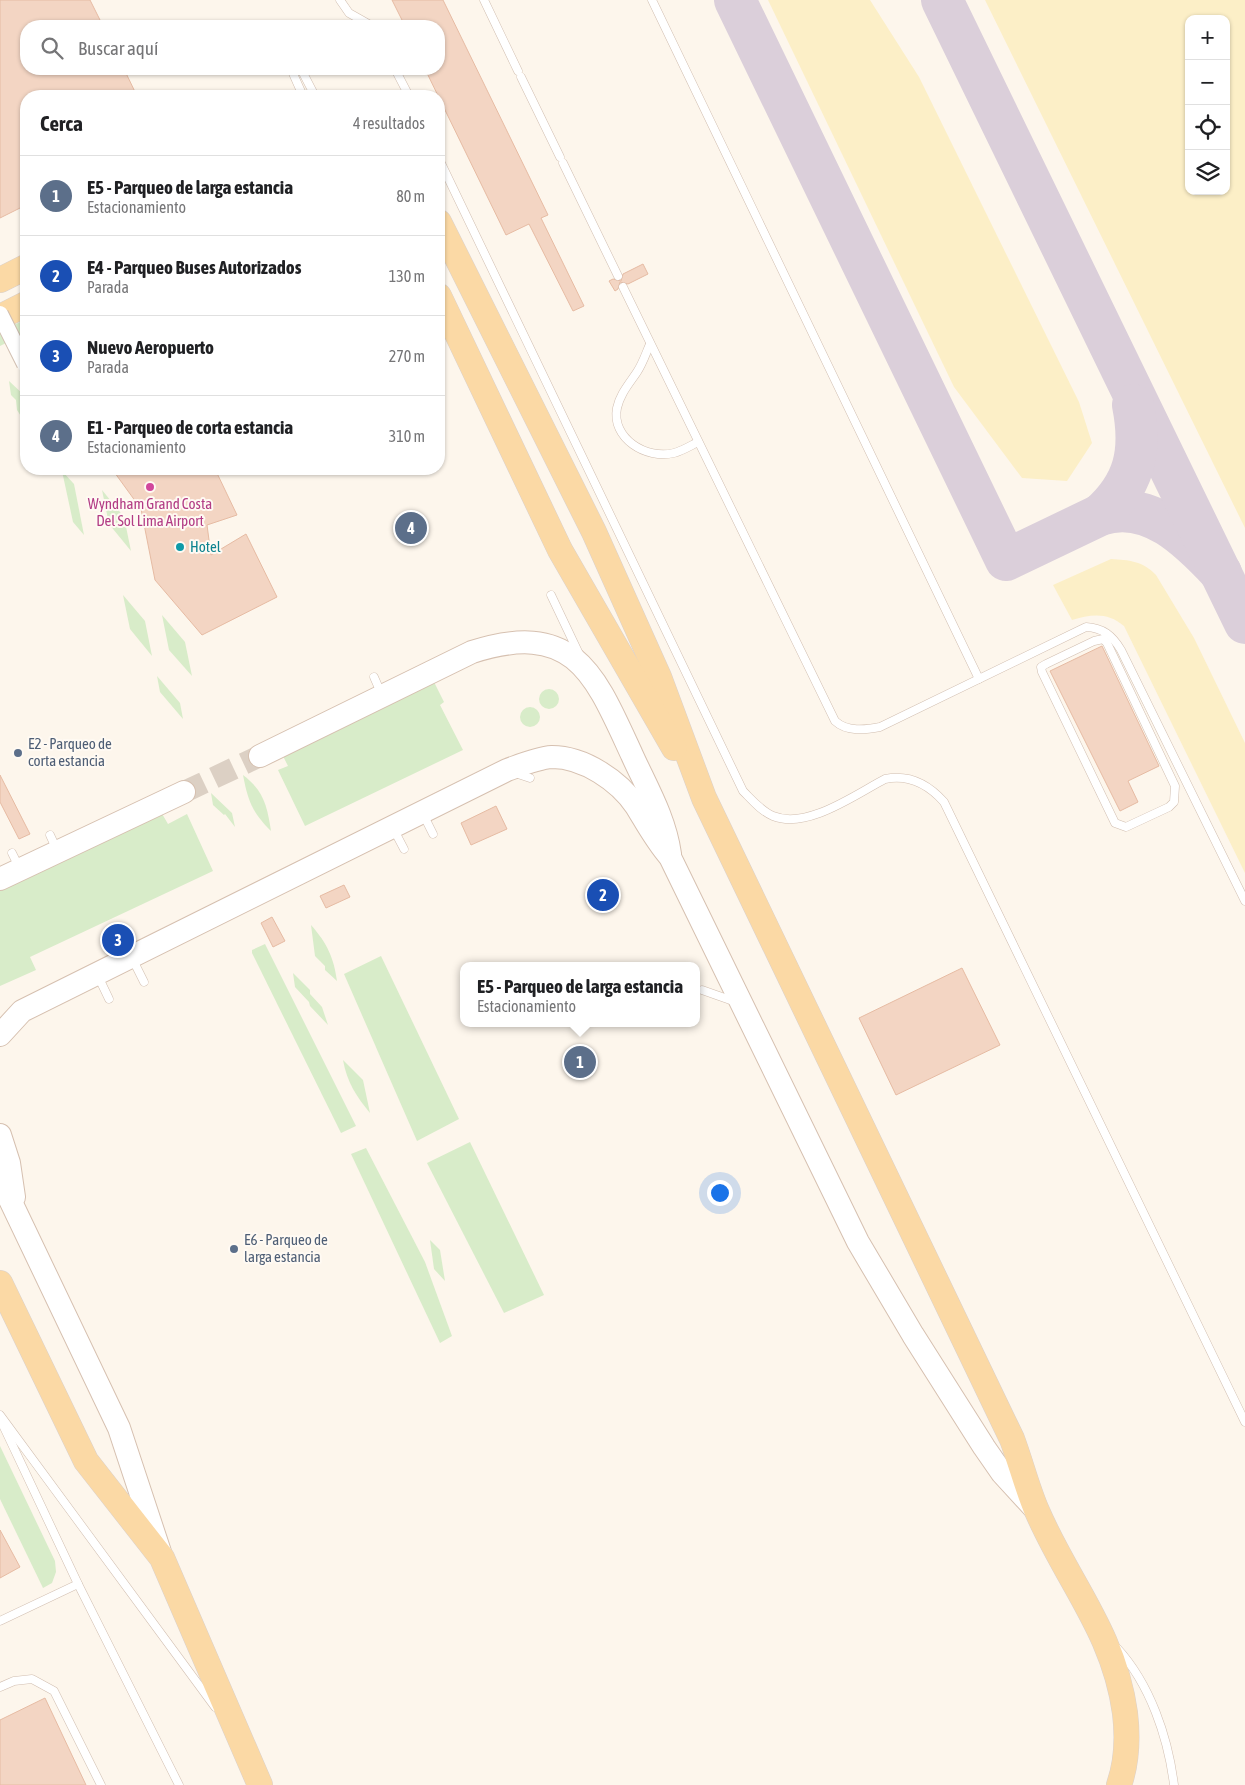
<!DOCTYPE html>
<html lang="es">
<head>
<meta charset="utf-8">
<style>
	body { margin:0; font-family:"Asap Condensed",sans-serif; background:#f2f2f2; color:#202124 }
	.controls { position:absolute; right:15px; top:15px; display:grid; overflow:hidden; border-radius:10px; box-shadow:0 1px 4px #0004 }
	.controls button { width:45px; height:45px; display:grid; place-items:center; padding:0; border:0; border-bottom:1px solid #e0e0e0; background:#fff; color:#202124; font:25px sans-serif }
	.you { position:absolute; left:719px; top:1192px; width:18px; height:18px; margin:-12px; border:4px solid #fff; border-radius:50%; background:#1a73e8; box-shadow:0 0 0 8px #1a73e833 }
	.badge { display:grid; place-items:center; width:32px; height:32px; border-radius:50%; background:#d93025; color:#fff; font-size:16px; font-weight:700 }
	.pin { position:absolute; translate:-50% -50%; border:2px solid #fff; box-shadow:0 1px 5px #0006 }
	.popup { position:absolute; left:460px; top:962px; width:240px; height:65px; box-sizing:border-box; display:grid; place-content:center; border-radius:10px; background:#fff; filter:drop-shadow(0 1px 4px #0005); font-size:16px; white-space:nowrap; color:#757577 }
	.popup b { font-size:19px; color:#202124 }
	.popup::after { content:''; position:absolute; left:50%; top:100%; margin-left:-10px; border:10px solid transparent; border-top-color:#fff }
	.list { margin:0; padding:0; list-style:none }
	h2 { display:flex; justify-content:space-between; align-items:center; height:65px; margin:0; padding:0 20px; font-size:21px }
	h2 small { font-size:16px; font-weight:400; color:#757577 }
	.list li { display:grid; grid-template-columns:32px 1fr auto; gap:15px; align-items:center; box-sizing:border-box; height:80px; padding:0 20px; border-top:1px solid #e0e0e0 }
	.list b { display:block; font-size:19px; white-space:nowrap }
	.list p { margin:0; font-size:16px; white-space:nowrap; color:#757577 }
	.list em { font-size:16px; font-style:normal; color:#757577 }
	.icon { flex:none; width:28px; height:28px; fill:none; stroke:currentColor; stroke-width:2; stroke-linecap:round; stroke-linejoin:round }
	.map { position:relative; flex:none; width:1245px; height:1785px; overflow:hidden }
	.search { position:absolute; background:#fff; box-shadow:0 1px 4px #0004; left:20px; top:20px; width:425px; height:55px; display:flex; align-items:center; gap:12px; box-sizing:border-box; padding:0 18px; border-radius:20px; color:#757577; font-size:19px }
	.panel { position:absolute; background:#fff; box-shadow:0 1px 4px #0004; left:20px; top:90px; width:425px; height:385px; border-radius:20px }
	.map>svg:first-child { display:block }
	.green { fill:#d8ecc9 }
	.sand { fill:#fcefc7; fill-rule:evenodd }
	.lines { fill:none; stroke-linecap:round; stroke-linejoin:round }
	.taxiway { stroke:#dbcfda; stroke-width:42 }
	.building { fill:#f3d5c3; stroke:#e6bba3 }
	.secondary-tunnel { stroke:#dcd0c4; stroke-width:22; stroke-dasharray:22 11; stroke-linecap:butt }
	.lane-casing { stroke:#d1beb0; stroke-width:9 }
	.secondary-casing { stroke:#d6c0b0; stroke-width:24 }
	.primary-casing { stroke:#dad1cd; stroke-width:26 }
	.lane { stroke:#fff; stroke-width:8 }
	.secondary { stroke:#fff; stroke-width:22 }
	.primary { stroke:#fbd9a5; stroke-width:25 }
	.street-bridge-casing { stroke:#d1beb0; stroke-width:18; stroke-linecap:butt }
	.street-bridge { stroke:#fff; stroke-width:16 }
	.hotel-dot { fill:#d1479c; stroke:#fffaf3; stroke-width:2 }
	.culture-dot { fill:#0f9aa8; stroke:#fffaf3; stroke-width:2 }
	.service-dot { fill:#5c6f8a; stroke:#fffaf3; stroke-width:2 }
	.labels { text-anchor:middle; stroke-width:4; stroke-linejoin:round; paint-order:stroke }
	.hotel-label { font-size:15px; fill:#b23c85; stroke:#fffaf3 }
	.culture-label { font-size:15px; fill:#0d838f; stroke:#fffaf3; text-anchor:start }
	.service-label { font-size:15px; fill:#4e5e75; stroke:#fffaf3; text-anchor:start }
</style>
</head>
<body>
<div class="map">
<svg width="1245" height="1785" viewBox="0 0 1245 1785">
	<rect width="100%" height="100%" fill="#fdf6ec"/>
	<g class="green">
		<path d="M26,319V333L0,346V332Z"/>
		<path d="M9,381L24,395L26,424L17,410L16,400L11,395Z"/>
		<path d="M62,471L74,484L84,535L73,522Z"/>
		<path d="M102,490L124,517L131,551L109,524Z"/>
		<path d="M123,595L145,621L152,656L130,629Z"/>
		<path d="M162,615L185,642L192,676L169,650Z"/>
		<path d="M157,676L180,703L183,719L160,692Z"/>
		<path d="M433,680L444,702L440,705L463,750L305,826L278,770L288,766L282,754Z"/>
		<circle cx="549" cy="699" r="10"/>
		<circle cx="530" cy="717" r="10"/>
		<path d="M243,775C264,791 267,806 271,831C252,812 248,801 243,775Z"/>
		<path d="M211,793L232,813L235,827L225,814L224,815L213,805Z"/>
		<path d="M161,812L168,824L187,814L213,871L30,957L36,970L0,986V891Z"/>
		<path d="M311,925C327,943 334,958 337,981L325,970V966L315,956Z"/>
		<path d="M265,944L356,1126L341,1133L252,953V950Z"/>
		<path d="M381,956L459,1119L417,1141L344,974Z"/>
		<path d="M293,973L310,990V994L322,1007L328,1025L310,1006L309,1002L295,987Z"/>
		<path d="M343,1060L363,1080L370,1113C356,1096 347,1082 343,1060Z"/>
		<path d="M470,1142L544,1295L504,1313L427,1163Z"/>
		<path d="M366,1148L425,1262L452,1336L440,1343L351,1154Z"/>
		<path d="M430,1240L440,1250L445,1281L434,1269Z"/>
		<path d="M0,1446L55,1561L56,1572L52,1583L43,1588L0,1499Z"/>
	</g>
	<g class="sand">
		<path d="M768,0H870L919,77L1079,402L1092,443L1067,481L1022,478L954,387Z"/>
		<path d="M985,0H1245V528ZM1189,19H1226V191H1189Z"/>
		<path d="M1111,559C1129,560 1143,561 1156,575L1194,638L1245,743V873L1124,626C1108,612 1091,614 1072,620L1053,585Z"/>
	</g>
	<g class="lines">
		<g class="taxiway">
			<path d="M735,0L1006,560L1100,515C1149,498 1190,540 1221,573"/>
			<path d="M942,0L1245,623"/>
			<path d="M1100,515C1135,484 1142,451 1133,405"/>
		</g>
	</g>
	<g class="building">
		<path d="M0,0H90L103,26H26V69H124L137,96H26V205L0,218Z"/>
		<path d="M392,0H443L548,215L541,218L584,306L573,311L529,224L506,235L425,69H439V26H405Z"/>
		<path d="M643,264L648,274L628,284L620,282L618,289L615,291L609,281L613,279L621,281L623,274Z"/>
		<path d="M112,469H215L237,515L207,525L211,555L246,534L277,597L202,635L155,580L141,509Z"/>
		<path d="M1102,646L1159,766L1128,781L1138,802L1120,811L1050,671Z"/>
		<path d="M0,775L30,834L19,839L0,802Z"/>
		<path d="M496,806L507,829L471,845L461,823Z"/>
		<path d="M344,885L350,897L326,908L320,896Z"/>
		<path d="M272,917L285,941L273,947L261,923Z"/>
		<path d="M962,968L1000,1045L896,1095L859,1018Z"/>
		<path d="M0,1530L20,1567L0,1578Z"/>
		<path d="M45,1698L86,1785H0V1720Z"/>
	</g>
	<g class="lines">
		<path class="secondary-tunnel" d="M184,792L260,756"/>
		<g class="lane-casing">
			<g id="lane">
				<path d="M340,0L349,13L372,26"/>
				<path d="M484,0L518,71"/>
				<path d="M652,0L979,679"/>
				<path d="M291,69L303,96"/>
				<path d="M301,69L315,96"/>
				<path d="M395,69L409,96"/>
				<path d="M521,77L560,157"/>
				<path d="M439,159L743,791C752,800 761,811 773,816C807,830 856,794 885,779C909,774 928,784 944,802L1245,1422"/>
				<path d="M563,163L618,276"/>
				<path d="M623,287L835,721C847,732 865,730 880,727L1086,627C1103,628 1112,635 1121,650L1245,901"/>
				<path d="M650,344C646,353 643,363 637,372C629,384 620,394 617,408C611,438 646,460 674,453C682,451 690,446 698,442"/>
				<path d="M551,595L580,656"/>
				<path d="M1103,639L1107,643L1175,786L1174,802L1169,807L1126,827L1115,823L1042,672L1041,667L1046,664L1094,641Z"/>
				<path d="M374,677L381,693"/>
				<path d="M515,773L530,778"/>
				<path d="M423,814L433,834"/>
				<path d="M393,828L404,849"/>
				<path d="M50,835L57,850"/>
				<path d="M12,853L19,867"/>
				<path d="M132,958L144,982"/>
				<path d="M98,976L109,999"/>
				<path d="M702,990L736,1002"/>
				<path d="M0,1415L215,1707"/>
				<path d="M2,1423L78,1584L179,1785"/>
				<path d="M0,1621L78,1584"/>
				<path d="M1117,1648C1150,1684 1168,1737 1174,1785"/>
				<path d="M0,1687L14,1681L32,1679L54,1691L101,1785"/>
			</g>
		</g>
		<g class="secondary-casing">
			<g id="secondary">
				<path d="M260,756L472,652C575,619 595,675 632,755C647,788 665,818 670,854"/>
				<path d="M0,879L184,792"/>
				<path d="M0,1035L22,1011L507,770C521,765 537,758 552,757C584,757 619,781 636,806C647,824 656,841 670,857L858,1242L913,1335L984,1447L1002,1473L1036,1510"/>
				<path d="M0,1135L9,1163L14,1197"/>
				<path d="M0,1179L119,1428L160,1552"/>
			</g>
		</g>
		<g class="primary-casing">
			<g id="primary">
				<path d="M439,222L594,532L659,677L704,798L1012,1439C1021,1463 1027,1488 1037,1511C1068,1583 1114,1632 1125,1713C1128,1738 1127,1762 1119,1785"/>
				<path d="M0,280L26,267"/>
				<path d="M439,296L560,550L674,748"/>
				<path d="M0,317L26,304"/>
				<path d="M0,1283L86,1461L162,1558L260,1785"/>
			</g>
		</g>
		<use href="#lane" class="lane"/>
		<use href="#secondary" class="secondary"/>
		<use href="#primary" class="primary"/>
		<g class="street-bridge-casing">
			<path id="street-bridge" d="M0,314L25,364"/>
		</g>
		<use href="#street-bridge" class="street-bridge"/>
	</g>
	<circle class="hotel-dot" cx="150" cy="487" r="5"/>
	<circle class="culture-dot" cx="180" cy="547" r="5"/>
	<g class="service-dot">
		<circle cx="18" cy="753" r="5"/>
		<circle cx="234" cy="1249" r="5"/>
	</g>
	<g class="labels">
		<g class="hotel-label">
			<text x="150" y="509">Wyndham Grand Costa<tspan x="150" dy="17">Del Sol Lima Airport</tspan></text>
		</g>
		<g class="culture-label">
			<text x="190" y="552">Hotel</text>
		</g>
		<g class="service-label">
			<text x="28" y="749">E2 - Parqueo de<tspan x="28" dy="17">corta estancia</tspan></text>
			<text x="244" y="1245">E6 - Parqueo de<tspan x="244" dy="17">larga estancia</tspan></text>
		</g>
	</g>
</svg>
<div class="controls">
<button>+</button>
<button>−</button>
<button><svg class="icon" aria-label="locate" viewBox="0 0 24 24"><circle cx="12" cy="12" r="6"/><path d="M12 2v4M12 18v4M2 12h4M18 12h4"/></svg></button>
<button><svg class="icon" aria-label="layers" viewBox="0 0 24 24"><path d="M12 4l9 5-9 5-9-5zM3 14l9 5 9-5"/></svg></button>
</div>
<div class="you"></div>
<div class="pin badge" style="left:580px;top:1062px;background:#5c6f8a">1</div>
<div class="popup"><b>E5 - Parqueo de larga estancia</b>Estacionamiento</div>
<div class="pin badge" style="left:603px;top:895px;background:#1a4fb4">2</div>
<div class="pin badge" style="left:118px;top:940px;background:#1a4fb4">3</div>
<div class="pin badge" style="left:411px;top:528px;background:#5c6f8a">4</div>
<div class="search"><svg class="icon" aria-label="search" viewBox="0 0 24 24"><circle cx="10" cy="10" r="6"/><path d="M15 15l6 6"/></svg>Buscar aquí</div>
<section class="panel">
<h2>Cerca<small>4 resultados</small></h2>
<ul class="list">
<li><span class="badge" style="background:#5c6f8a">1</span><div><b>E5 - Parqueo de larga estancia</b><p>Estacionamiento</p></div><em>80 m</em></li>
<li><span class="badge" style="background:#1a4fb4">2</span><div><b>E4 - Parqueo Buses Autorizados</b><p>Parada</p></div><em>130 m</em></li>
<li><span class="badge" style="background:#1a4fb4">3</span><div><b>Nuevo Aeropuerto</b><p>Parada</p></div><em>270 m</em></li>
<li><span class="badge" style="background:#5c6f8a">4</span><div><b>E1 - Parqueo de corta estancia</b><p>Estacionamiento</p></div><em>310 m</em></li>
</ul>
</section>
</div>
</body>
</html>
